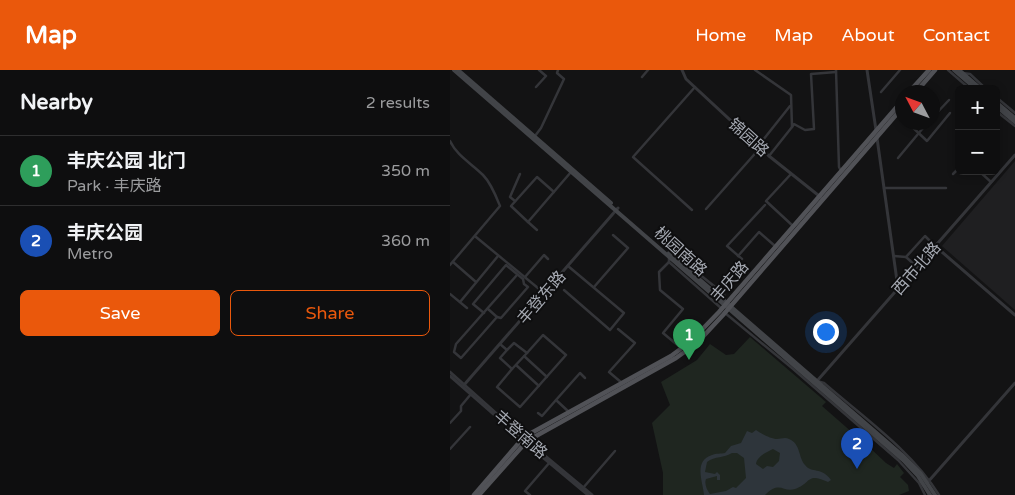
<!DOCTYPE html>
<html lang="en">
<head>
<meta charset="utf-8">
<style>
	body { margin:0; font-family:"Varela Round","Noto Sans SC",sans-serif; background:#1c1c1d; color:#f1f3f6 }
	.controls { position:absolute; right:15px; top:15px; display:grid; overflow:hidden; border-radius:8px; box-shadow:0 2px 8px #0003 }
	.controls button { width:45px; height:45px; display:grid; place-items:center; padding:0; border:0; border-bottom:1px solid #2e2e2f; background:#0e0e0f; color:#f1f3f6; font:25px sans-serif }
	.compass { position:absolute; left:445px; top:15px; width:45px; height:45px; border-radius:50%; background:#0e0e0f; box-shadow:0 2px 8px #0003; rotate:311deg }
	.you { position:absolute; left:375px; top:261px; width:18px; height:18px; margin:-12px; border:4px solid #fff; border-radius:50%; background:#1a73e8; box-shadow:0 0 0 8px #1a73e833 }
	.badge { display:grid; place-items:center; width:32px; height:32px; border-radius:50%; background:#ea580c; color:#fff; font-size:16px; font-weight:700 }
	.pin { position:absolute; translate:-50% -41px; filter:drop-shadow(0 1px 2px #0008) }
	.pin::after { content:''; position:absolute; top:26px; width:18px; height:15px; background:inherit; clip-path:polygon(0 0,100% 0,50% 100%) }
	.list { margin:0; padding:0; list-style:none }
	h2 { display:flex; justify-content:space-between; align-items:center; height:65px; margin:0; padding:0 20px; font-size:21px }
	h2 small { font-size:16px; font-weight:400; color:#9b9c9e }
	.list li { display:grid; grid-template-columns:32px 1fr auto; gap:15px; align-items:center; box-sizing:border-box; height:70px; padding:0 20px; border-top:1px solid #2e2e2f }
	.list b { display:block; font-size:19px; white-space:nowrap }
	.list p { margin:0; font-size:16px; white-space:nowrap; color:#9b9c9e }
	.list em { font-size:16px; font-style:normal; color:#9b9c9e }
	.actions { display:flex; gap:10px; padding:15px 20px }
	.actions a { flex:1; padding:11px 0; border:1px solid #ea580c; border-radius:8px; text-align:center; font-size:18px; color:#ea580c }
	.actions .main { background:#ea580c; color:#fff }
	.map { position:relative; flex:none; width:565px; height:425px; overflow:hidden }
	header { display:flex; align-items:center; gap:30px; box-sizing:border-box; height:70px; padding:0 25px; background:#ea580c; color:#fff }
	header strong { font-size:24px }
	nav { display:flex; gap:28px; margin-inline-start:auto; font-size:18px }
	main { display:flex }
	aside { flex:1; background:#0e0e0f }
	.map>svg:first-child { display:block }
	.built { fill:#1f1f21 }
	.green { fill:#1f2620 }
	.water { fill:#2e353b; fill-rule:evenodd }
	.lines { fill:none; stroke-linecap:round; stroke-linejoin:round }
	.minor { stroke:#343539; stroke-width:2.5 }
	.tertiary { stroke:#343539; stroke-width:3 }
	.secondary { stroke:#424448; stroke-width:4 }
	.primary { stroke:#515257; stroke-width:4.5 }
	.labels { text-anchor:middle; stroke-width:4; stroke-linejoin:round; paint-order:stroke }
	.street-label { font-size:16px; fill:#a6aab3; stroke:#0e0e0f }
</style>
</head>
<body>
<header>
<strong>Map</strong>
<nav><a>Home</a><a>Map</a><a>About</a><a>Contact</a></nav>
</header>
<main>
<aside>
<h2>Nearby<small>2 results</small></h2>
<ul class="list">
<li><span class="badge" style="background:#2e9e5b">1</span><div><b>丰庆公园 北门</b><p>Park · 丰庆路</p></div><em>350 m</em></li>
<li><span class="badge" style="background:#1a4fb4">2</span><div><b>丰庆公园</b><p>Metro</p></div><em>360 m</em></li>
</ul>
<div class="actions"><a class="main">Save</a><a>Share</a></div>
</aside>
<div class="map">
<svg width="565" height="425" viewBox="0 0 565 425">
	<rect width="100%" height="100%" fill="#131314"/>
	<path class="built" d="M565,91V240L492,176Z"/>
	<path class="green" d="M300,267L376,332L372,336L404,364L409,359L416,367L418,376L436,393L444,398L447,394L454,403L450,407L458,415L459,421L449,425H213V403L202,353L220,335L211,312L247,290L260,274L276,285L284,284Z"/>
	<path class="water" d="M306,360C310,363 321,369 327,369C331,369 335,367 339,369C351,374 348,387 355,395C362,404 371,396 381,410L378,412C356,402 362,413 345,419C333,423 330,410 315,425H254C253,412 243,391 262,385C266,383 271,384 275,383L281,376L291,373L297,361L302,363ZM323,379L330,383L329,391L323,397L317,396L313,399L306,394C307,386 317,382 323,379ZM282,383H287L294,388L296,408L286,418L283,417L276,421L260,424C257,420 254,414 256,409L267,406V410H270V405L267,402L265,404L255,402L257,392C265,386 274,388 282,383Z"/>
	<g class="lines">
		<g class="minor">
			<path d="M305,0L341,25L342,57L319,86"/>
			<path d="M386,0L389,97L391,101"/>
			<path d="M498,0L520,19"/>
			<path d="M513,3L520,4L536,19"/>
			<path d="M192,7L198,0"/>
			<path d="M86,17L96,6L89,0"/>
			<path d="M431,22L450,0"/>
			<path d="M546,27L565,43"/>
			<path d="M546,41L565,56"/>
			<path d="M447,44L452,49"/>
			<path d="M482,48L499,30"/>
			<path d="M457,52L477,71L500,43"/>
			<path d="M342,57L344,54L355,60L364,59L361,4L386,2"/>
			<path d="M85,66L91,58L114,9L107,3L108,0"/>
			<path d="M313,70L340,36"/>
			<path d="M0,71C7,86 21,93 33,105C41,113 46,126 50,136L0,195"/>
			<path d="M448,88L478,52"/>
			<path d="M529,101L541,112"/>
			<path d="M341,104L316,131L343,156"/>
			<path d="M503,104L509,98"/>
			<path d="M434,118H496"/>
			<path d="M65,131L60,127L70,104"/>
			<path d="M256,139L310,78"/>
			<path d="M242,140L183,87L245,17"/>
			<path d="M78,152L61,136L87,107L104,122"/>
			<path d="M87,160L78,152L121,102"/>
			<path d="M26,167L94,223"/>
			<path d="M221,184H224L274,224L275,230"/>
			<path d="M288,186L309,162L325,176"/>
			<path d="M444,186L456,187L467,197"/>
			<path d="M219,187V192L271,238"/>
			<path d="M456,187L475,166L485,176"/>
			<path d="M292,189L277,176L315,135"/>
			<path d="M3,192L26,212"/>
			<path d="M219,192L209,202L210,220L233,239L213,263L231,278"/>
			<path d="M75,207L94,185L98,189"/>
			<path d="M144,217L178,178L163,165"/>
			<path d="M114,220L160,260L174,243L118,196"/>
			<path d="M0,224L17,238"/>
			<path d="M10,232L48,186"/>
			<path d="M38,239L47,247L11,288L4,282L6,274L67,205"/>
			<path d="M34,243L23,234L56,195L73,209L74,214L78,217L51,248L47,247"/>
			<path d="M275,243L342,298L448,390L469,413L475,425"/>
			<path d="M168,259L185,273L159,302L172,313"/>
			<path d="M50,274L57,280L50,288L62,299L77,283L64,273L57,280"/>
			<path d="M74,286L97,307"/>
			<path d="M66,295L89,316"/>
			<path d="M62,299L47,317L70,337L116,285L93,265L77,283"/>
			<path d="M367,311L374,313C413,347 462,381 489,425"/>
			<path d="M119,342L106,330L130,303L135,308"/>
			<path d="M88,343L92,346L106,330"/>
			<path d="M0,353L11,341V336L21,324"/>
			<path d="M0,379L20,357"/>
			<path d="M133,418L165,381"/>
			<path d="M80,425L75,421L100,392"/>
		</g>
		<g class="tertiary">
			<path d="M232,0L236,9L319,86L373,129"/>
			<path d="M417,0L426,60"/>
			<path d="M427,68L448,218"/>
			<path d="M485,176L565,245"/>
			<path d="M0,302L77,371L142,425"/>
			<path d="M0,306L73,370"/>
			<path d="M367,311L565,85"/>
			<path d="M14,315L168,138"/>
			<path d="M89,384L138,425"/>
			<path d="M477,413L565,313"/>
		</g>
		<g class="secondary">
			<path d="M4,0L453,390L468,406L480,425"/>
			<path d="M8,0L161,133"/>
			<path d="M504,0L526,19"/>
			<path d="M509,0L531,19"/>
			<path d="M546,32L565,48"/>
			<path d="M546,36L565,52"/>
			<path d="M219,183L452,385L471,404L485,425"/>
		</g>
		<g class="primary">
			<path d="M459,22L479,0"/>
			<path d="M466,22L485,0"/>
			<path d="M24,425L74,367L221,286L240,272L269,242L452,31"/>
			<path d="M29,425L77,371L226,288L247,273L273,245L452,38"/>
		</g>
	</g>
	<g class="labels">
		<g class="street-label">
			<text transform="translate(299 67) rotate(42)" y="6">锦园路</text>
			<text transform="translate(231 181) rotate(42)" y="6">桃园南路</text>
			<text transform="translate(466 198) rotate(-49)" y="6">西市北路</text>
			<text transform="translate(279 211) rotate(-49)" y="6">丰庆路</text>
			<text transform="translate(91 227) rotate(-49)" y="6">丰登东路</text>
			<text transform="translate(71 364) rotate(41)" y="6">丰登南路</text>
		</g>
	</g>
</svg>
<div class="controls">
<button>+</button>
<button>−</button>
</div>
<svg class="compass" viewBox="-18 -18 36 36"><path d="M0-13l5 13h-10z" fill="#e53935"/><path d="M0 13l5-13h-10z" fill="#9b9c9e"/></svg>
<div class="you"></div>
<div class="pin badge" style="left:239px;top:290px;background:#2e9e5b">1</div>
<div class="pin badge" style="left:407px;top:399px;background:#1a4fb4">2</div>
</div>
</main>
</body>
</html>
